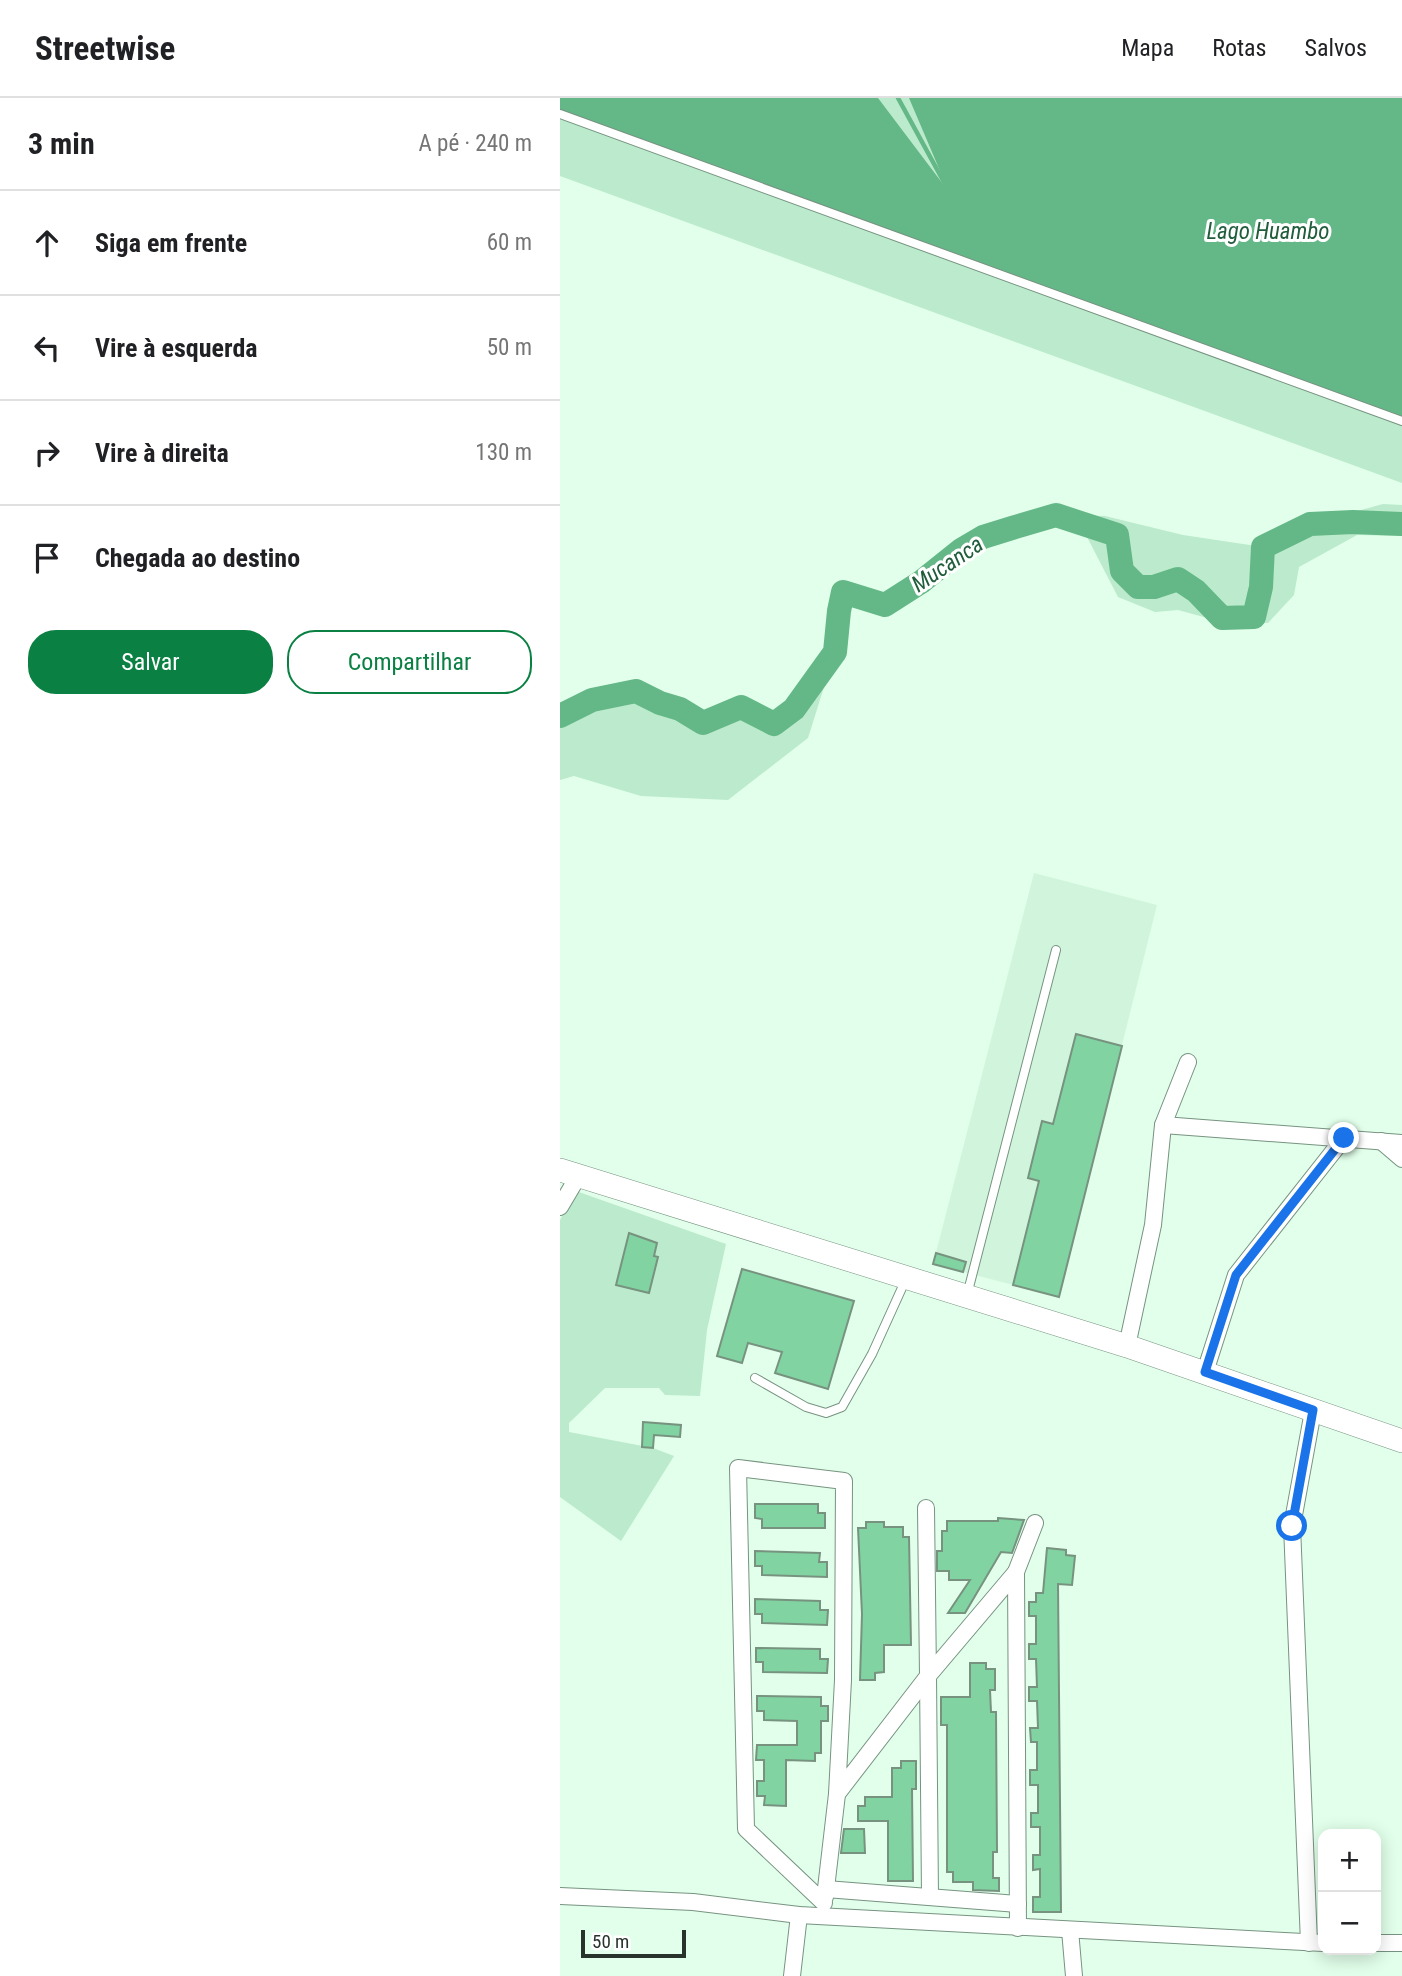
<!DOCTYPE html>
<html lang="pt">
<head>
<meta charset="utf-8">
<style>
	body { margin:0; font-family:"Roboto Condensed",sans-serif; background:#f2f2f2; color:#202124 }
	.controls { position:absolute; right:21px; bottom:21px; display:grid; overflow:hidden; border-radius:14px; box-shadow:0 4px 18px #0003 }
	.controls button { width:63px; height:63px; display:grid; place-items:center; padding:0; border:0; border-bottom:2px solid #e0e0e0; background:#fff; color:#202124; font:35px sans-serif }
	.scale { position:absolute; left:21px; bottom:18px; width:105px; box-sizing:border-box; padding-left:7px; border:4px solid #28332c; border-top:0; font-size:19px; line-height:24px; white-space:nowrap; color:#28332c; -webkit-text-stroke:5px #fff; paint-order:stroke }
	.stop { position:absolute; width:21px; height:21px; margin:-16px; border:5px solid #1a73e8; border-radius:50%; background:#fff }
	.stop.end { background:#1a73e8; border-color:#fff; box-shadow:0 2px 7px #0008 }
	.list { margin:0; padding:0; list-style:none }
	h2 { display:flex; justify-content:space-between; align-items:center; height:91px; margin:0; padding:0 28px; font-size:30px }
	h2 small { font-size:23px; font-weight:400; color:#757577 }
	.list li { display:grid; grid-template-columns:46px 1fr auto; gap:21px; align-items:center; box-sizing:border-box; height:105px; padding:0 28px; border-top:2px solid #e0e0e0 }
	.list b { display:block; font-size:26px; white-space:nowrap }
	.list em { font-size:23px; font-style:normal; color:#757577 }
	.actions { display:flex; gap:14px; padding:21px 28px }
	.actions a { flex:1; padding:16px 0; border:2px solid #0b8043; border-radius:28px; text-align:center; font-size:24px; color:#0b8043 }
	.actions .main { background:#0b8043; color:#fff }
	.icon { flex:none; width:38px; height:38px; fill:none; stroke:currentColor; stroke-width:2; stroke-linecap:round; stroke-linejoin:round }
	.map { position:relative; flex:none; width:842px; height:1878px; overflow:hidden }
	header { display:flex; align-items:center; gap:42px; box-sizing:border-box; height:98px; padding:0 35px; background:#fff; border-bottom:2px solid #e0e0e0 }
	header strong { font-size:33px }
	nav { display:flex; gap:38px; margin-inline-start:auto; font-size:24px }
	main { display:flex }
	aside { flex:1; background:#fff }
	.map>svg:first-child { display:block }
	.built { fill:#d0f5dc }
	.green { fill:#bbebcc }
	.water { fill:#64b786 }
	.lines { fill:none; stroke-linecap:round; stroke-linejoin:round }
	.stream { stroke:#64b786; stroke-width:4.5 }
	.river { stroke:#64b786; stroke-width:24 }
	.building { fill:#81d4a1; stroke:#779380; stroke-width:2 }
	.lane-casing { stroke:#779381; stroke-width:10 }
	.street-casing { stroke:#779381; stroke-width:18 }
	.secondary-casing { stroke:#779381; stroke-width:24 }
	.lane { stroke:#fff; stroke-width:8 }
	.street { stroke:#fff; stroke-width:16 }
	.secondary { stroke:#fff; stroke-width:23 }
	.route { stroke:#1a73e8; stroke-width:9 }
	.labels { text-anchor:middle; stroke-width:6; stroke-linejoin:round; paint-order:stroke }
	.water-label { font-size:23px; font-style:italic; fill:#205d3b; stroke:#fff }
</style>
</head>
<body>
<header>
<strong>Streetwise</strong>
<nav><a>Mapa</a><a>Rotas</a><a>Salvos</a></nav>
</header>
<main>
<aside>
<h2>3 min<small>A pé · 240 m</small></h2>
<ul class="list">
<li><svg class="icon" aria-label="ahead" viewBox="0 0 24 24"><path d="M12 20V5M6 11l6-6 6 6"/></svg><div><b>Siga em frente</b></div><em>60 m</em></li>
<li><svg class="icon" aria-label="left" viewBox="0 0 24 24"><path d="M17 20v-9H6M10 6l-5 5 5 5"/></svg><div><b>Vire à esquerda</b></div><em>50 m</em></li>
<li><svg class="icon" aria-label="right" viewBox="0 0 24 24"><path d="M7 20v-9h11M14 6l5 5-5 5"/></svg><div><b>Vire à direita</b></div><em>130 m</em></li>
<li><svg class="icon" aria-label="arrive" viewBox="0 0 24 24"><path d="M6 21V4h12l-3 4 3 4H6"/></svg><div><b>Chegada ao destino</b></div></li>
</ul>
<div class="actions"><a class="main">Salvar</a><a>Compartilhar</a></div>
</aside>
<div class="map">
<svg width="842" height="1878" viewBox="0 0 842 1878">
	<rect width="100%" height="100%" fill="#e1ffea"/>
	<path class="built" d="M474,775L597,807L499,1199L373,1166Z"/>
	<g class="green">
		<path d="M0,0H842V385L0,78Z"/>
		<path d="M823,406L842,407V438L797,437L739,469L734,497L708,525L662,524L618,512L595,514L558,499L526,437L502,426L417,450L368,494L325,507L361,484L401,452L423,439L496,417L545,418L623,437L703,449L750,426Z"/>
		<path d="M275,554L248,640L168,702L81,698L14,678L0,682V618L32,602L76,593L100,605L120,611L143,625L181,609L214,626L234,611Z"/>
		<path d="M16,1093L166,1146L147,1232L140,1298L105,1297L99,1290H45L9,1325V1334L93,1350L114,1358L61,1443L0,1399V1122Z"/>
	</g>
	<path class="water" d="M0,0H318L389,94L349,0H842V323L0,16Z"/>
	<g class="lines">
		<path class="stream" d="M338,0L391,97L395,98"/>
		<path class="river" d="M0,618L32,602L76,593L100,605L120,611L143,625L181,609L214,626L234,611L275,554L279,513L283,494L325,507L361,484L401,452L423,439L452,430L496,417L557,437L562,473L578,489H594L618,481L636,493L662,520L694,519L701,489L703,449L750,426L793,424L842,426"/>
	</g>
	<g class="building">
		<path d="M516,936L562,948L499,1199L453,1187L479,1083L468,1080L482,1023L493,1026Z"/>
		<path d="M69,1135L97,1145L94,1158L98,1159L89,1195L56,1187Z"/>
		<path d="M376,1155L406,1164L403,1174L373,1166Z"/>
		<path d="M182,1171L294,1203L268,1291L215,1275L222,1254L188,1245L182,1265L157,1258Z"/>
		<path d="M83,1324L121,1327L120,1339L94,1337L93,1350L82,1349Z"/>
		<path d="M195,1406H258V1415H265V1430H202V1421L195,1420Z"/>
		<path d="M438,1420L464,1422L452,1455L441,1454L405,1515H388L410,1482H389V1473H377V1453H382V1433H387V1423H438Z"/>
		<path d="M306,1424H324V1429H343V1439H349L351,1547H324V1574L315,1575V1582H300L302,1516L298,1430H306Z"/>
		<path d="M487,1450L506,1452V1457L515,1458L512,1487L498,1486L501,1814H473V1799H480V1771L473,1772V1757H480V1729H471V1715H478V1687H470V1672H477V1644H471L470,1630H478L477,1603H469V1589H477L476,1561H469V1546H476V1518H469V1504H476V1495H483Z"/>
		<path d="M195,1453L260,1455L259,1464H267V1479L202,1477V1468H195Z"/>
		<path d="M195,1501L260,1503V1512H268L267,1527L202,1525V1516H195Z"/>
		<path d="M196,1550L260,1551V1561H268L267,1575L203,1574V1564H196Z"/>
		<path d="M410,1565H426V1571H435V1592H430L431,1614H436L437,1754H433V1780H439V1793L413,1792V1784H393V1774H387V1627H381V1599H410Z"/>
		<path d="M197,1598L261,1599V1608H268V1623H261V1655H255V1663L226,1662V1708L204,1707L205,1698H197V1683H204V1662H196L197,1647H237V1623L204,1622V1613H197Z"/>
		<path d="M341,1663H356V1691H352L353,1783H328V1723H298V1708H305V1699H332V1670H341Z"/>
		<path d="M284,1731H304L305,1755H281Z"/>
	</g>
	<g class="lines">
		<g class="lane-casing">
			<g id="lane">
				<path d="M0,16L842,323"/>
				<path d="M407,1197L496,852"/>
				<path d="M195,1280L246,1309L266,1315L282,1309L312,1256L346,1181"/>
			</g>
		</g>
		<g class="street-casing">
			<g id="street">
				<path d="M603,1027L842,1045"/>
				<path d="M821,1043L842,1061"/>
				<path d="M0,1109L19,1077"/>
				<path d="M567,1248L593,1127L603,1027L628,964"/>
				<path d="M645,1274L676,1177L784,1040"/>
				<path d="M266,1791L458,1806"/>
				<path d="M0,1798L133,1804L239,1817L763,1845"/>
				<path d="M265,1799L277,1696"/>
				<path d="M370,1799L368,1578L456,1474"/>
				<path d="M264,1805L186,1731L178,1370L284,1383L283,1582L277,1696L368,1578L366,1410"/>
				<path d="M458,1830L456,1474L475,1425"/>
				<path d="M510,1832L514,1878"/>
				<path d="M749,1845L732,1428L753,1313"/>
				<path d="M816,1845H842"/>
				<path d="M232,1878L239,1817"/>
			</g>
		</g>
		<g class="secondary-casing">
			<path id="secondary" d="M0,1072L567,1248L842,1343"/>
		</g>
		<use href="#lane" class="lane"/>
		<use href="#street" class="street"/>
		<use href="#secondary" class="secondary"/>
	</g>
	<g class="lines">
		<path class="route" d="M732,1428L753,1312L645,1274L676,1177L784,1040"/>
	</g>
	<g class="labels">
		<g class="water-label">
			<text x="708" y="141">Lago Huambo</text>
			<text transform="translate(387 466) rotate(-34)" y="8">Mucanca</text>
		</g>
	</g>
</svg>
<div class="controls">
<button>+</button>
<button>−</button>
</div>
<div class="scale">50 m</div>
<div class="stop" style="left:732px;top:1428px"></div>
<div class="stop end" style="left:784px;top:1040px"></div>
</div>
</main>
</body>
</html>
